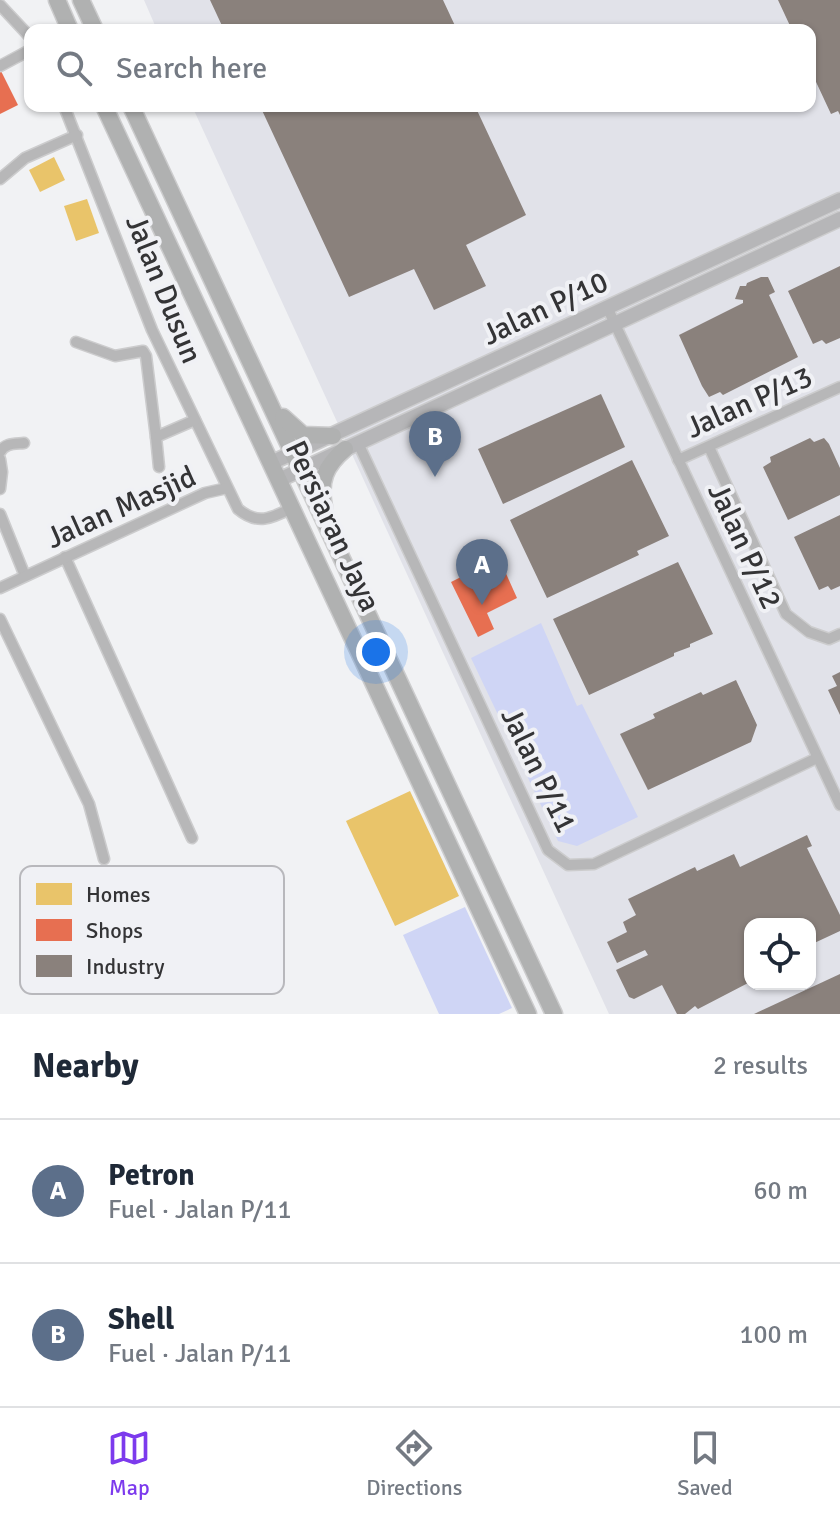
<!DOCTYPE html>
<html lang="en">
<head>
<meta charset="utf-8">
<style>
	body { margin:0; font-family:Signika,sans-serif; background:#f6f6f7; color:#1f2937 }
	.controls { position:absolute; right:24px; bottom:24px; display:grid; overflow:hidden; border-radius:16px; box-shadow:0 2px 6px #0004 }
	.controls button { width:72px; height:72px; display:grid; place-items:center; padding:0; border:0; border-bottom:2px solid #e0e1e3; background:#fff; color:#1f2937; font:40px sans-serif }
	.you { position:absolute; left:376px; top:652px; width:28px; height:28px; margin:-20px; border:6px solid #fff; border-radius:50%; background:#1a73e8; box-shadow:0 0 0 12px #1a73e833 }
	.badge { display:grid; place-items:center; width:52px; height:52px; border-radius:50%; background:#7c3aed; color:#fff; font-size:26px; font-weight:700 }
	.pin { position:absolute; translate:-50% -66px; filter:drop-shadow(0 2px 4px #0008) }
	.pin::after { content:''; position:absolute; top:42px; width:28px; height:24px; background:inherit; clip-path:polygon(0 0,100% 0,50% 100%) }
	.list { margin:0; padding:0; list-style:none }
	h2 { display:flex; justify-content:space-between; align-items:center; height:104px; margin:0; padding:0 32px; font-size:34px }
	h2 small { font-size:26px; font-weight:400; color:#747a83 }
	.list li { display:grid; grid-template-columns:52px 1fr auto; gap:24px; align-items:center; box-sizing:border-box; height:144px; padding:0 32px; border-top:2px solid #e0e1e3 }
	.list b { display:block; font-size:30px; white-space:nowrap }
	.list p { margin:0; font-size:26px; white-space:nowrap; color:#747a83 }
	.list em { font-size:26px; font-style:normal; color:#747a83 }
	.icon { flex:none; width:44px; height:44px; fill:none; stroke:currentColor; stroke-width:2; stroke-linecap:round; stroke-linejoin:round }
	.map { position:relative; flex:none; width:840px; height:1014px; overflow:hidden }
	.search { position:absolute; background:#fff; box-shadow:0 2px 6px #0004; left:24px; right:24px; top:24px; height:88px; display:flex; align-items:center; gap:20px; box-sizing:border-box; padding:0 28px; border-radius:16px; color:#747a83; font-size:30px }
	.sheet { height:392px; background:#fff }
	nav { display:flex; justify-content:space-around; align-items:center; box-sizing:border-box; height:112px; border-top:2px solid #e0e1e3; background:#fff; font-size:22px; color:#747a83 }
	nav a { display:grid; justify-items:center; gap:4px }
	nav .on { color:#7c3aed }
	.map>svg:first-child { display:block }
	.built { fill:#e1e2e9; fill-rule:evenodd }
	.green { fill:#cfd5f5 }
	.homes { fill:#e9c46a }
	.shops { fill:#e76f51 }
	.industry { fill:#8a817c }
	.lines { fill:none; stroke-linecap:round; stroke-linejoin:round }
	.street-casing { stroke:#cccccd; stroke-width:13 }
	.secondary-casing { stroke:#cccccd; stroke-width:17 }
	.primary-casing { stroke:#cccccd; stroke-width:19 }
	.street { stroke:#b7b7b8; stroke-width:10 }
	.secondary { stroke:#b6b6b8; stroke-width:14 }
	.primary { stroke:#b0b1b1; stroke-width:16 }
	.labels { text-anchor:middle; stroke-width:8; stroke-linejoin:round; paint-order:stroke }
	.street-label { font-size:30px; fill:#343436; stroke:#f0f1f5 }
	.key { fill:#f0f1f5; stroke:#b8b8bc; stroke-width:2 }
	.key-label { font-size:22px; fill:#343436 }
</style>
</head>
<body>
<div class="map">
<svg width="840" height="1014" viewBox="0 0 840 1014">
	<rect width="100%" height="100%" fill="#f1f2f4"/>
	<path class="built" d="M144,0H840V1014H609L192,106H810V30H157ZM750,924H810V984H750Z"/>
	<g class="green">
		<path d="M541,623L577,706L582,704L638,817L577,846L558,841L471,658Z"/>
		<path d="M465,907L512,1008L499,1014H439L403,935Z"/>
	</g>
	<g class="homes">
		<path d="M54,157L65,180L40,192L29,170Z"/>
		<path d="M87,199L99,233L76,241L64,206Z"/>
		<path d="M410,791L459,896L395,926L346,821Z"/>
	</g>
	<g class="shops">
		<path d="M0,69L18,105L0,114Z"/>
		<path d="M504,569L517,598L487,613L494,629L478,637L451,582L469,573L474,584Z"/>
	</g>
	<g class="industry">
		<path d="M210,0H443L457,30H224Z"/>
		<path d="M778,0H840V115L838,111L831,114L810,69V30H792Z"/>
		<path d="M260,106H475L526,215L466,245L486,286L434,310L414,269L349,297Z"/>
		<path d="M840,266V338L826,344L822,340L813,344L788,291Z"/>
		<path d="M761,277H768L775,292L769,295L798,357L723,395L720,392L709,397L702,386L679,335L743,303V300L735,299L740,286H746L747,283Z"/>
		<path d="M601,394L625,447L503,504L478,449Z"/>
		<path d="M810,438L814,442L824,438L829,444L840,468V495L788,520L763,467L771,462L770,457Z"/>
		<path d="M632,460L669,536L637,551L639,555L547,598L510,520Z"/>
		<path d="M840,515V586L831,590L828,586L819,590L794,537Z"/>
		<path d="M678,562L713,634L690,644V647L674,653V656L589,695L553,619Z"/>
		<path d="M840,672V715L828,690L837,686L832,676Z"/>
		<path d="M736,680L757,725L751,742L648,790L620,734L655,718L653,714L701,692L703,695Z"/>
		<path d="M807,835L812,846L807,848L840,915V931L810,945V924H750V982L698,1009L695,1006L685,1014H677L662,985L634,999L629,997L616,970L648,955L645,950L617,963L607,942L627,932L623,922L636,915L628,899L695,867L697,871L734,854L740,867Z"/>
		<path d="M840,974V1014H754Z"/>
	</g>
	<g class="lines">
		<g class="street-casing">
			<g id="street">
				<path d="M0,5L30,37"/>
				<path d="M0,66L30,50"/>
				<path d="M64,106L152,330L238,509C258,526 272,518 294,507"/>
				<path d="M0,179L25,158L77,135"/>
				<path d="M607,307L840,805"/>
				<path d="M76,342L115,356L143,351L146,356L156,437L195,420"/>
				<path d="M156,437L159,467"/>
				<path d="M358,443L548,850L568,865L594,864L817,758"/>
				<path d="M709,447L786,614L809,632L829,639L840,634"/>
				<path d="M0,452C5,443 14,444 24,443"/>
				<path d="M0,459L2,472L0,489"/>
				<path d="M678,460L840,387"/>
				<path d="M0,514L25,576"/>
				<path d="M65,557L192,838"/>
				<path d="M0,588L205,493L227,488"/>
				<path d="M0,619L89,804L104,859"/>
			</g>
		</g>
		<g class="secondary-casing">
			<g id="secondary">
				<path d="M273,462L840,200"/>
				<path d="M281,479L840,219"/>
			</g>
		</g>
		<g class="primary-casing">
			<g id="primary">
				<path d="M57,0L70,30"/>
				<path d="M81,0L95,30"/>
				<path d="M104,106L528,1014"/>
				<path d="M131,106L554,1014"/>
				<path d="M283,417L303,435L333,436"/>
				<path d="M324,507C319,481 325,466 345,449"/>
			</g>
		</g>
		<use href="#street" class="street"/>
		<use href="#secondary" class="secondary"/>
		<use href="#primary" class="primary"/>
	</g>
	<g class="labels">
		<g class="street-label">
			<text transform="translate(164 289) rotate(68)" y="10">Jalan Dusun</text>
			<text transform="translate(545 308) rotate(-25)" y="10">Jalan P/10</text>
			<text transform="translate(749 402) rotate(-24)" y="10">Jalan P/13</text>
			<text transform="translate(121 507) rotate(-24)" y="10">Jalan Masjid</text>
			<text transform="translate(333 526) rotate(65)" y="10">Persiaran Jaya</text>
			<text transform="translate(745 546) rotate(65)" y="10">Jalan P/12</text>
			<text transform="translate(539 770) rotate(64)" y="10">Jalan P/11</text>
		</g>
	</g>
	<rect x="20" y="866" width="264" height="128" rx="12" class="key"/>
	<rect x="36" y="883" width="36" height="22" fill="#e9c46a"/>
	<rect x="36" y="919" width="36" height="22" fill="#e76f51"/>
	<rect x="36" y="955" width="36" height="22" fill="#8a817c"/>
	<g class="key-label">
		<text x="86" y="902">Homes</text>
		<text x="86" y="938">Shops</text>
		<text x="86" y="974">Industry</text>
	</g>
</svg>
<div class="controls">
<button><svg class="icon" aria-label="locate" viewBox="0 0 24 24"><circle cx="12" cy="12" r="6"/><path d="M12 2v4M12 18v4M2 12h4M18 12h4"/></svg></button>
</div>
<div class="you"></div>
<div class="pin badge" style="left:482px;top:605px;background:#5c6f8a">A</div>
<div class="pin badge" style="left:435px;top:477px;background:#5c6f8a">B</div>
<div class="search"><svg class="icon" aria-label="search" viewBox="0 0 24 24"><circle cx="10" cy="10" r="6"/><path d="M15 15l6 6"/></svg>Search here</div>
</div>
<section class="sheet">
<h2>Nearby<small>2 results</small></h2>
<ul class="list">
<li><span class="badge" style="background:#5c6f8a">A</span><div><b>Petron</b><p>Fuel · Jalan P/11</p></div><em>60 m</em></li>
<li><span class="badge" style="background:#5c6f8a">B</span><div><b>Shell</b><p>Fuel · Jalan P/11</p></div><em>100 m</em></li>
</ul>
</section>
<nav>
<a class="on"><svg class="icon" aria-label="map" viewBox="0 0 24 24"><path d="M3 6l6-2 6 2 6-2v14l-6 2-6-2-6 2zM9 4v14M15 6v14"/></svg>Map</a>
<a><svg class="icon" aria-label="directions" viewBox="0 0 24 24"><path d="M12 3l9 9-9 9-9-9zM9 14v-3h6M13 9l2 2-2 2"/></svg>Directions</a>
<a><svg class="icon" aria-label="saved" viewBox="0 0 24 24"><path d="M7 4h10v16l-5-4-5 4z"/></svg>Saved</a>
</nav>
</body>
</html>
